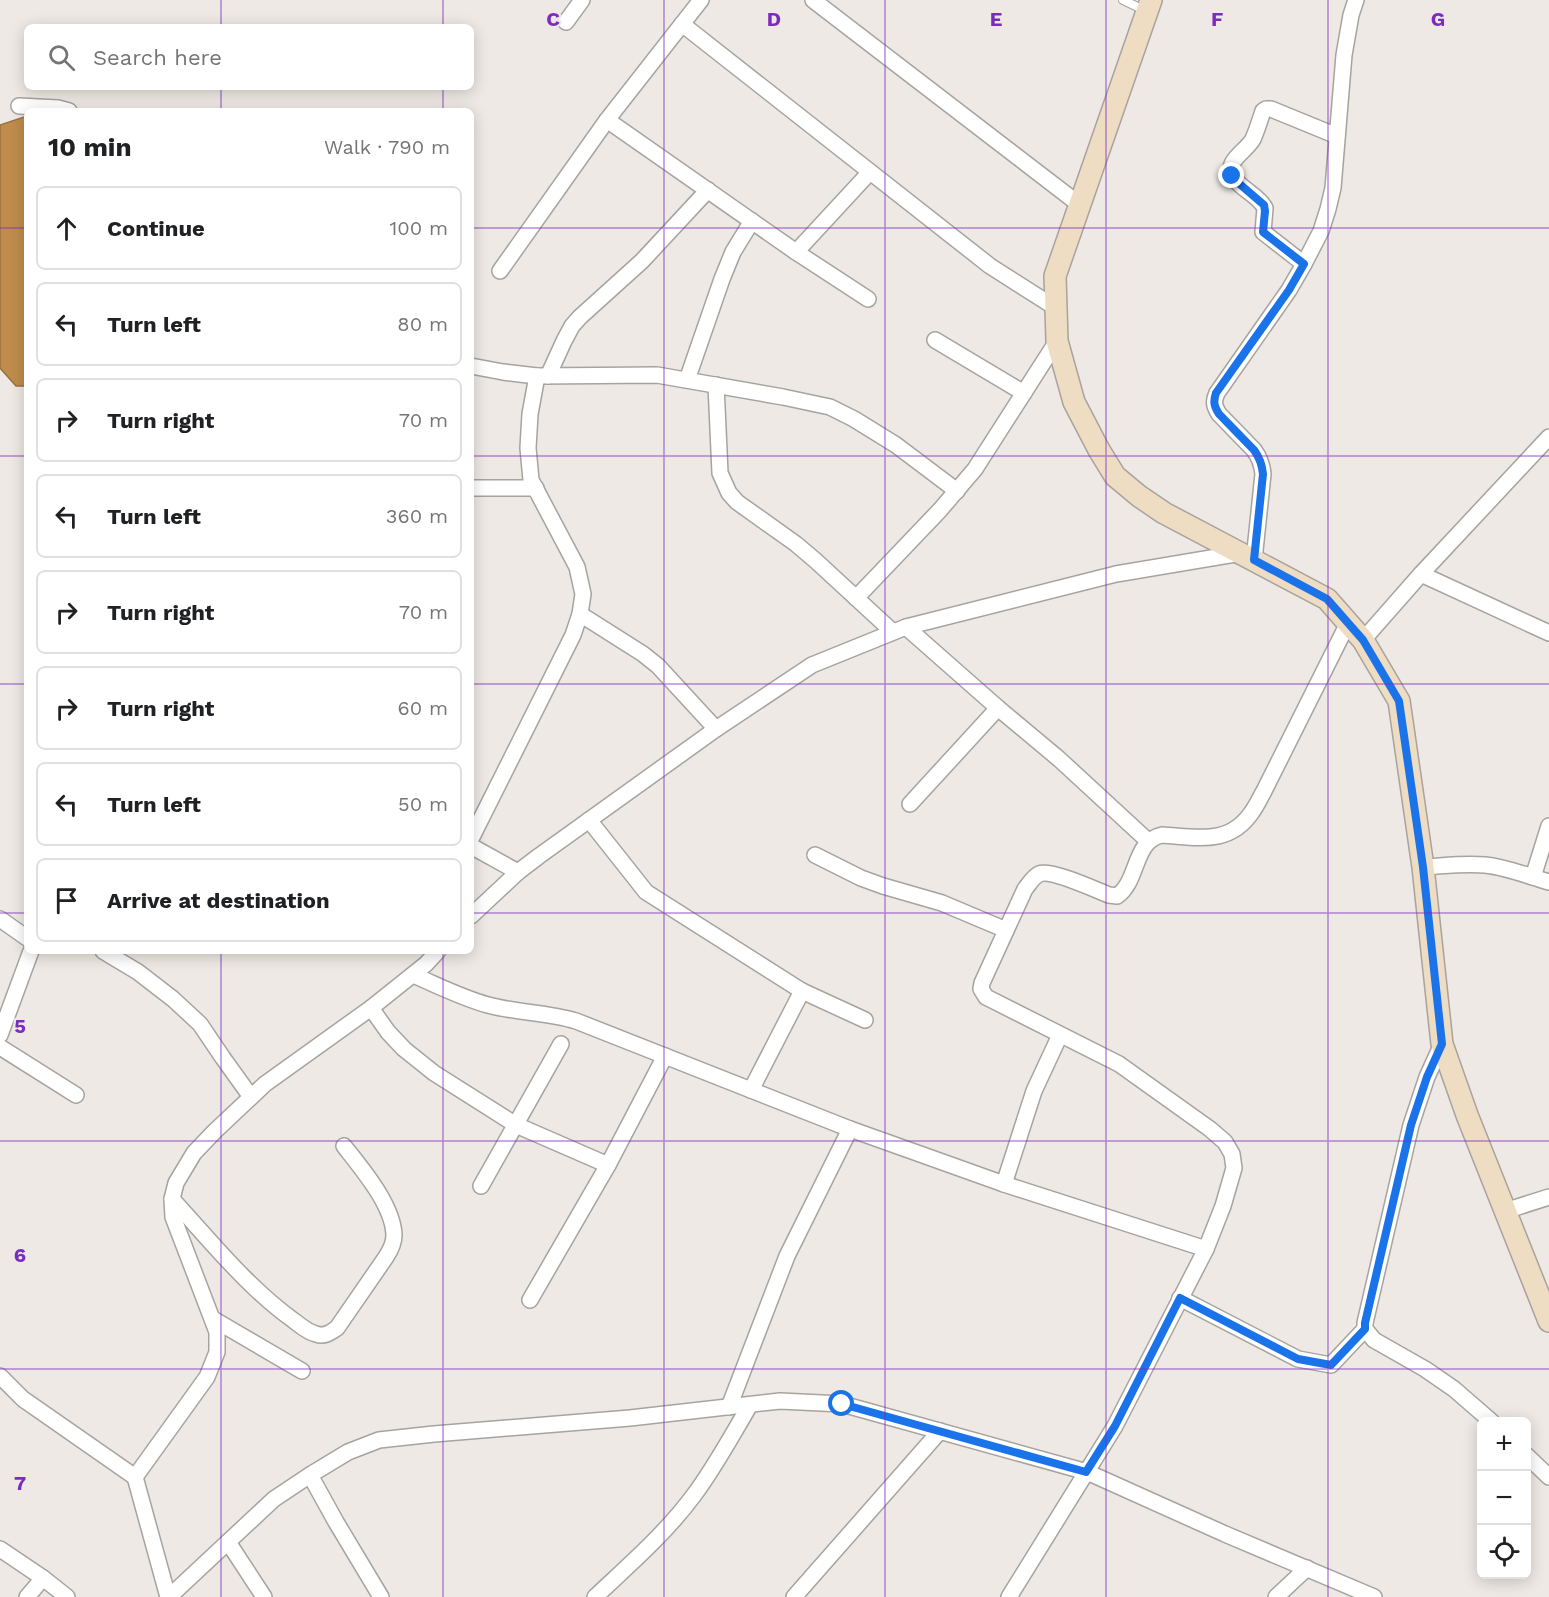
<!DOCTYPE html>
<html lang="en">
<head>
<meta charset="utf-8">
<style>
	body { margin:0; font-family:"Work Sans",sans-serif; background:#f6f6f6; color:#202124 }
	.controls { position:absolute; right:18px; bottom:18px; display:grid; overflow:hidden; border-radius:9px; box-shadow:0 3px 15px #0003 }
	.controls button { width:54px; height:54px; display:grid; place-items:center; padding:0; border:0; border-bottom:2px solid #e0e0e0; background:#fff; color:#202124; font:30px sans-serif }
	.stop { position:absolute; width:18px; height:18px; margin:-14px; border:4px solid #1a73e8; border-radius:50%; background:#fff }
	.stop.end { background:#1a73e8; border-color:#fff; box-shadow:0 2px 6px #0008 }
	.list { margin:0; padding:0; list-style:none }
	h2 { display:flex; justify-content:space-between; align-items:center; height:78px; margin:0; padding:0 24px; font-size:26px }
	h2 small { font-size:20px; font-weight:400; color:#757577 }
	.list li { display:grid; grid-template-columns:39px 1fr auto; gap:18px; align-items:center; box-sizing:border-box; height:84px; margin:0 12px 12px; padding:0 12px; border:2px solid #e0e0e0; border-radius:9px }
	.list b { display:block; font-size:22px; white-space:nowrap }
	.list em { font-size:20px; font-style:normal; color:#757577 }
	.icon { flex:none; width:33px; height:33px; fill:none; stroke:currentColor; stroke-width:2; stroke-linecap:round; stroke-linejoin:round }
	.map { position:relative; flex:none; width:1549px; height:1597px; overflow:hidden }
	.search { position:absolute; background:#fff; box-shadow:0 3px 15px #0003; left:24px; top:24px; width:450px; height:66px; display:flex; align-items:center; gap:15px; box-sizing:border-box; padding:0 21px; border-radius:9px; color:#757577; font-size:22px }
	.panel { position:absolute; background:#fff; box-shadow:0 3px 15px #0003; left:24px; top:108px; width:450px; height:846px; border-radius:9px }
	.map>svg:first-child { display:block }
	.water { fill:#c08c4c; stroke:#987345; stroke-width:1.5 }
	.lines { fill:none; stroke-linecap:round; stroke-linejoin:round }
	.service-casing { stroke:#a7a39e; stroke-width:10 }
	.minor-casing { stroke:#a7a39e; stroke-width:18 }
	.secondary-casing { stroke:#a7a39e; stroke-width:24 }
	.service { stroke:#fff; stroke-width:8 }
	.minor { stroke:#fff; stroke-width:15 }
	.secondary { stroke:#eedcc3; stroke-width:21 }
	.route { stroke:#1a73e8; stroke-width:8 }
	.grid { fill:none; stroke:#7b2cbf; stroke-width:1.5; stroke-opacity:0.55 }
	.grid-label { font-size:20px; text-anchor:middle; font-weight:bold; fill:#7b2cbf; stroke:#eee9e4; stroke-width:4.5; stroke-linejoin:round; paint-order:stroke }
</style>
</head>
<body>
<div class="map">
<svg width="1549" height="1597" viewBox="0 0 1549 1597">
	<rect width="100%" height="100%" fill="#eee9e4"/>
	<path class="water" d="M27,116V386H16L0,368V125Z"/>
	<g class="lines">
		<g class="service-casing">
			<path id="service" d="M1123,0L1146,11"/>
		</g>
		<g class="minor-casing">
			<g id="minor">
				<path d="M813,0L1080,205"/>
				<path d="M566,22L582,0"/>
				<path d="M682,24L990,266L1056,308"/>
				<path d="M19,106L58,108L69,111"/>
				<path d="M607,120L796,252L868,299"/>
				<path d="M796,252L870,172"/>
				<path d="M1304,264L1263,232L1265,208C1258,195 1242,190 1234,178C1222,162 1247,151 1253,139C1257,130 1260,120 1263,111L1266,109H1271L1337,136"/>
				<path d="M500,271L607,120L701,0"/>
				<path d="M935,340L1024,393"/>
				<path d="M471,366L503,372L537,376L657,375L783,397L830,407L854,419L896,445L957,491"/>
				<path d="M548,376L564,341L572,326L580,317L642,261L708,190"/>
				<path d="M687,380L722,279L733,252L752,221"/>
				<path d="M716,385L720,473L729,493L737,502L796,544L816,561L893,632"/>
				<path d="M471,488H536"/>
				<path d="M1254,560L1263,474C1262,464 1260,458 1254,450L1219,414C1214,406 1213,402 1217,393L1289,290L1304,264L1321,231L1328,209L1333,188L1344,55L1351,15L1356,0"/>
				<path d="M1421,574L1549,633"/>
				<path d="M856,598L940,510L975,469L1057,341"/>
				<path d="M580,614L643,654L658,666L716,729"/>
				<path d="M906,627L998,708L1059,759L1148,841"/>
				<path d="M1363,640L1421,574L1549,437"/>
				<path d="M910,804L998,708"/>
				<path d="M589,820L646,892L802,991L865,1020"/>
				<path d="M471,839L573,635L580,614L583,594L577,567L531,480L528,448L530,414L537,376"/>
				<path d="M471,846L518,872"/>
				<path d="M815,855L861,878L883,886L942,903L1006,930"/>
				<path d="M1423,867C1443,866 1464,863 1485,865C1506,867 1528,876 1549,882"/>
				<path d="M1533,877L1549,826"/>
				<path d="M471,916L518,872L539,856L716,729L812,665L906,627L1116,574L1241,553"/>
				<path d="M0,919L27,938"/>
				<path d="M103,951L138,972L173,999L200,1024L223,1058L251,1097"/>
				<path d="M413,975C437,985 462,998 488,1005C517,1013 547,1012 576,1021L850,1129L1004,1184L1206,1249"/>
				<path d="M371,1008L388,1032L404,1049L434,1073L516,1125L608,1165"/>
				<path d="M0,1035L31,951"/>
				<path d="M1442,1044L1427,1077L1411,1125L1365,1323V1329L1374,1340L1425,1369L1454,1389L1492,1422"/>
				<path d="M0,1047L76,1095"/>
				<path d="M751,1090L802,991"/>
				<path d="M1004,1184L1034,1091L1060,1035"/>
				<path d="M481,1186L561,1044"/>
				<path d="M172,1199C209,1239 248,1288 293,1320C300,1325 307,1332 316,1334C324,1337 330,1333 337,1328L386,1257C390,1251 394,1243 394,1235C393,1205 362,1169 344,1146"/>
				<path d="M1505,1211L1549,1197"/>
				<path d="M1180,1298L1298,1359L1331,1365L1365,1329"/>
				<path d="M530,1300L608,1165L665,1056"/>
				<path d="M213,1319L302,1371"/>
				<path d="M0,1376L23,1399L135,1477L207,1377L217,1352V1332L173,1217L172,1199L176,1183L194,1153L214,1132L265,1084L371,1008L426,964L438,951"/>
				<path d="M729,1407L787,1256L850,1129"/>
				<path d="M1526,1455L1549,1477"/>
				<path d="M310,1475L336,1522L381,1597"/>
				<path d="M135,1477L168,1597"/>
				<path d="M228,1542L264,1597"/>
				<path d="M0,1549L43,1578"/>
				<path d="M27,1597L43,1578L67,1597"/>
				<path d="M169,1597L274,1499L310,1475L348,1452L379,1440L434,1434L630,1418L780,1401L842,1404L1087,1472L1225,1534L1374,1597"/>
				<path d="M595,1597C629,1565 666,1533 694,1495C715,1467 732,1435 750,1405"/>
				<path d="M794,1597L940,1431"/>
				<path d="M1009,1597L1115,1426L1206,1249L1223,1206L1234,1168L1232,1154L1225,1142L1210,1129L1119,1064L986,997L981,989L982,983L1025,889C1029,884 1033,877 1039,874C1051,869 1096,890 1109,895L1117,896C1139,881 1133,841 1162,835C1197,837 1229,846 1252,812C1257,805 1260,798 1264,791L1348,623"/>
				<path d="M1276,1597L1307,1568"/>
			</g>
		</g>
		<g class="secondary-casing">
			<path id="secondary" d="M1151,0L1055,276L1057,341L1074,402L1099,450L1115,476L1139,496L1164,513L1327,599L1363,640L1399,701L1423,867L1442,1044L1467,1115L1549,1321"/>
		</g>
		<use href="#service" class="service"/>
		<use href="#minor" class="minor"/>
		<use href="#secondary" class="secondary"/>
	</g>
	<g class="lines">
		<path class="route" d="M842,1404L1086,1472L1115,1426L1180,1298L1298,1359L1331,1365L1365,1329V1323L1411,1125L1427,1077L1442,1044L1423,867L1399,701L1363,640L1327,599L1254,560L1263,474C1262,464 1260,458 1254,450L1219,414C1214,406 1213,402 1216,393L1289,290L1304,264L1263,232L1265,211L1264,205L1235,180L1232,176"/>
	</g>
	<path class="grid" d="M221,0V27M443,0V27M664,0V1597M885,0V1597M1106,0V1597M1328,0V1597M221,87V111M443,87V111M0,228H27M471,228H1549M0,456H27M471,456H1549M0,684H27M471,684H1549M0,913H27M471,913H1549M221,951V1597M443,951V1597M0,1141H1549M0,1369H1549"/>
	<g class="grid-label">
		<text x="553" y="26">C</text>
		<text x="774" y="26">D</text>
		<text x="996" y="26">E</text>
		<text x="1217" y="26">F</text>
		<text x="1438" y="26">G</text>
		<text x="20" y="1033">5</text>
		<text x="20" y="1262">6</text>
		<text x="20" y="1490">7</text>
	</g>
</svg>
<div class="controls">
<button>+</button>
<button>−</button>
<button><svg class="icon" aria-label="locate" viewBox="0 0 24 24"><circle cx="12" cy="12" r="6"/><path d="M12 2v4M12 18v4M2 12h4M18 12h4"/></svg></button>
</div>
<div class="stop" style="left:842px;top:1404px"></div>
<div class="stop end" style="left:1232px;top:176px"></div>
<div class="search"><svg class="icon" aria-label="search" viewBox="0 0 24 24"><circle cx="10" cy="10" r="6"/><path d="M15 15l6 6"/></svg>Search here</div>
<section class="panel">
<h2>10 min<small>Walk · 790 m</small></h2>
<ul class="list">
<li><svg class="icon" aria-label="ahead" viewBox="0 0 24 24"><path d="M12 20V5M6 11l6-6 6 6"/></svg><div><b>Continue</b></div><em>100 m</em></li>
<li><svg class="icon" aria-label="left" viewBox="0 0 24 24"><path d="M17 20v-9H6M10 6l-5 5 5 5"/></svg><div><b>Turn left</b></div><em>80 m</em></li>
<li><svg class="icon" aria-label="right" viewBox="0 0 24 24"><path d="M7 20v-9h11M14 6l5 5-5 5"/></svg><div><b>Turn right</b></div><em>70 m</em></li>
<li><svg class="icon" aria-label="left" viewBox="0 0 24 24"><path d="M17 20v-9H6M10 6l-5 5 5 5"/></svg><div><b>Turn left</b></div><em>360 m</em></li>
<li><svg class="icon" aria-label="right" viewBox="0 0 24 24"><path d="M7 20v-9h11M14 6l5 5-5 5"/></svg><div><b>Turn right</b></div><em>70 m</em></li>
<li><svg class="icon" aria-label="right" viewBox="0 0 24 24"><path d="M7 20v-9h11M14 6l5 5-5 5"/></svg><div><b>Turn right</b></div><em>60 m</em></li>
<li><svg class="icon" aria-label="left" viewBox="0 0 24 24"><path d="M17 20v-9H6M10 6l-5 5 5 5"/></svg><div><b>Turn left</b></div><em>50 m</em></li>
<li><svg class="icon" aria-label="arrive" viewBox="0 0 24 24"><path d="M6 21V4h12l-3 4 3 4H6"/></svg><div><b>Arrive at destination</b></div></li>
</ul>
</section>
</div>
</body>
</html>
